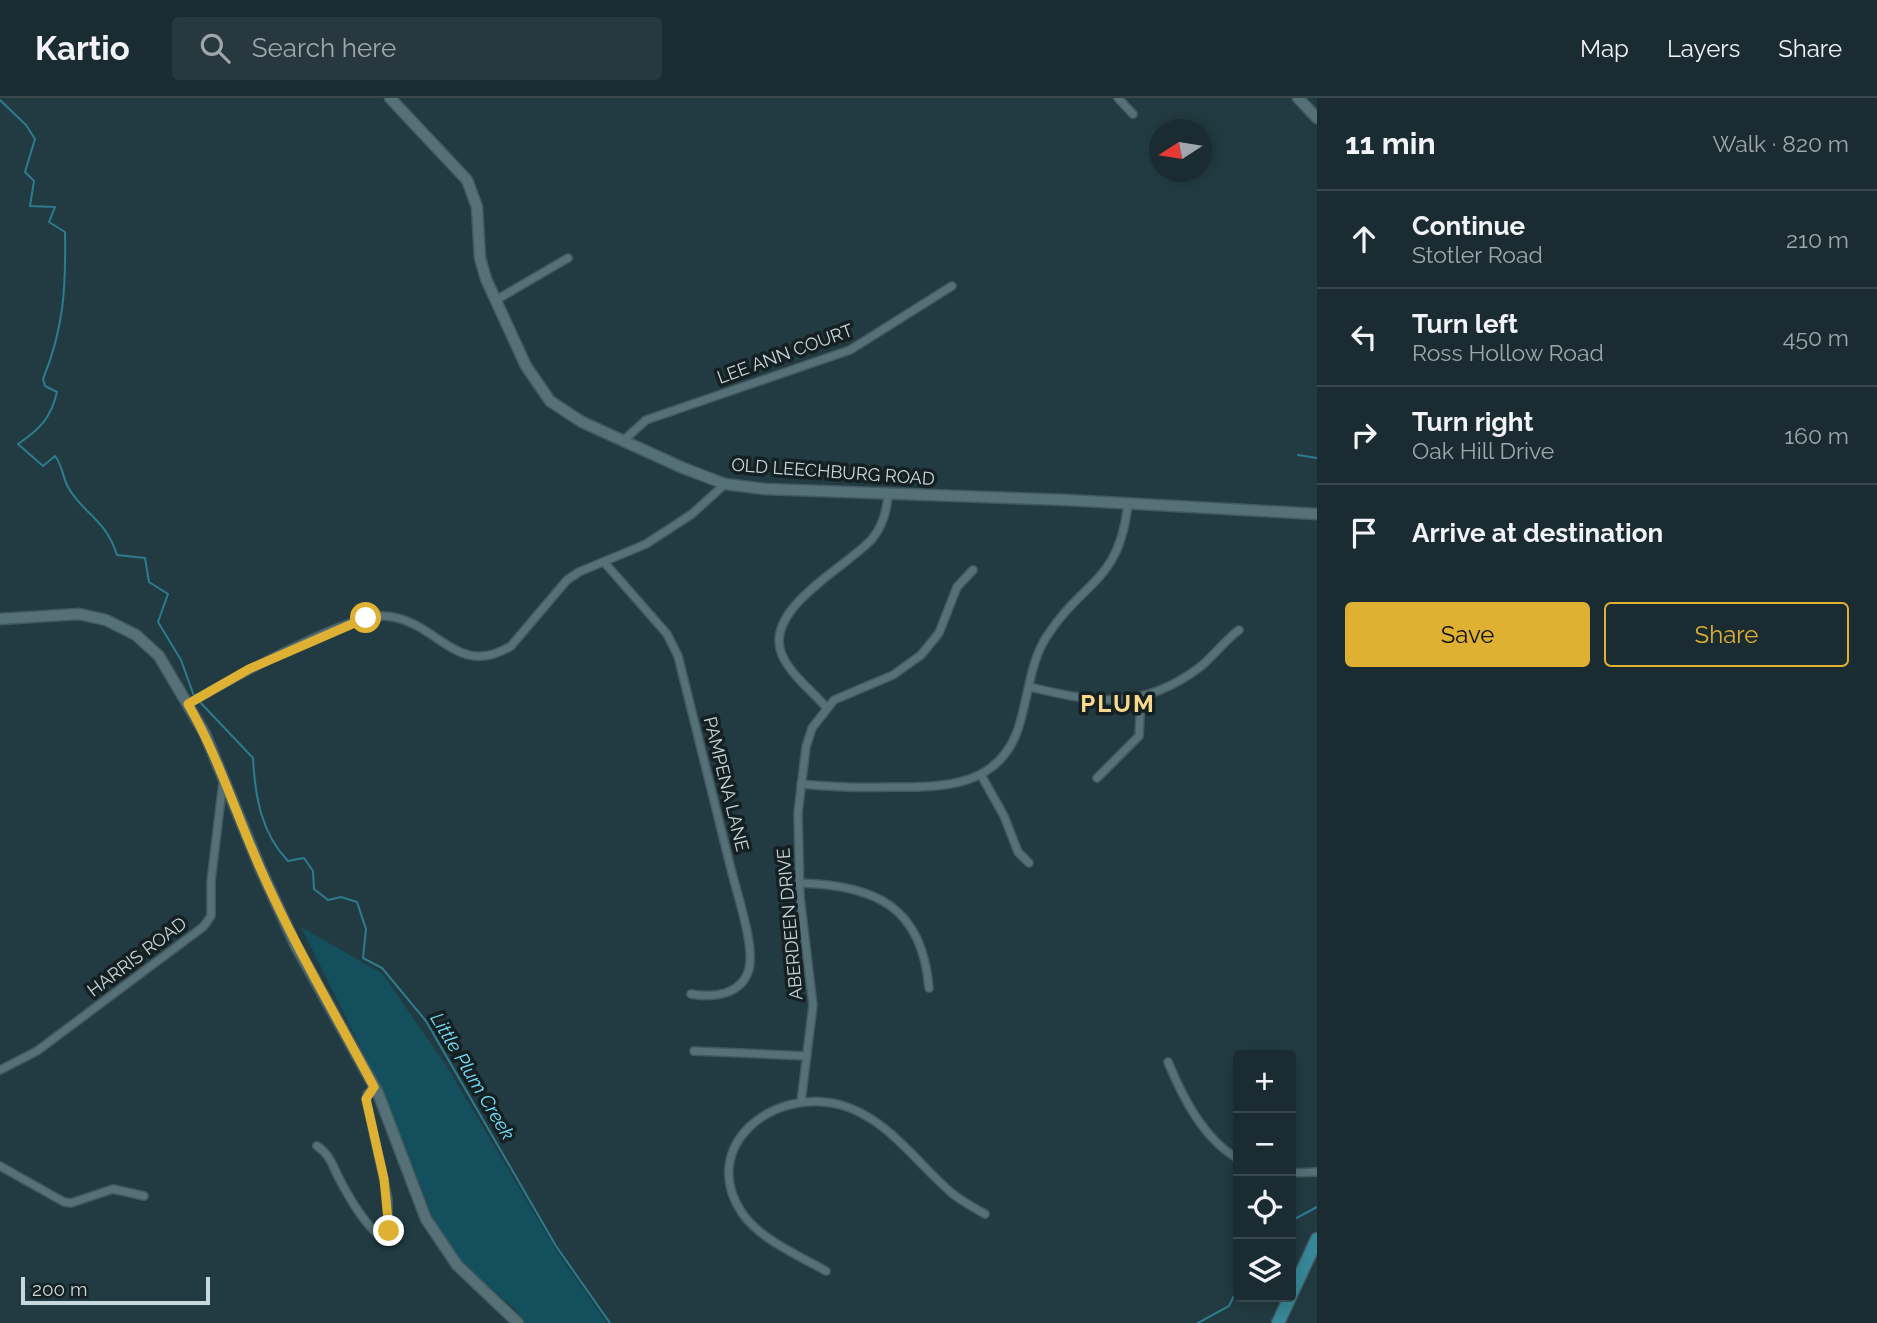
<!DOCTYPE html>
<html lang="en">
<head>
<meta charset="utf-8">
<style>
	body { margin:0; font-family:Raleway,sans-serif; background:#27383e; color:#f1f3f6 }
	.controls { position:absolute; right:21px; bottom:21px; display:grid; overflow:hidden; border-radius:7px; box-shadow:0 4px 18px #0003 }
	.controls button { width:63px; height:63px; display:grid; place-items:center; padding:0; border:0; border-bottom:2px solid #38484d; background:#1a2c32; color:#f1f3f6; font:35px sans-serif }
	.compass { position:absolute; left:1149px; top:21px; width:63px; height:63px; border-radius:50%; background:#1a2c32; box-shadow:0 4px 18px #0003; rotate:258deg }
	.scale { position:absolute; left:21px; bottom:18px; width:189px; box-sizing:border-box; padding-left:7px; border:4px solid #c9d8dc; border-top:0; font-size:19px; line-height:24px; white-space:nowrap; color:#c9d8dc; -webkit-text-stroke:5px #152023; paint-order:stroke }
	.stop { position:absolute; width:21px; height:21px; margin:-16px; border:5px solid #deb133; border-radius:50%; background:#fff }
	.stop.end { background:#deb133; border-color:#fff; box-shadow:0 2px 7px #0008 }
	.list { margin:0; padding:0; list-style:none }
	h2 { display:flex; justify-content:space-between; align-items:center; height:91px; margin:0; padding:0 28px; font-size:30px }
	h2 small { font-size:23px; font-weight:400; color:#9fa7ac }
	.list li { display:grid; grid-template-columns:46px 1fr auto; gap:21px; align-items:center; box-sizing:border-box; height:98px; padding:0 28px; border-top:2px solid #38484d }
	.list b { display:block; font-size:26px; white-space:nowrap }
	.list p { margin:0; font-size:23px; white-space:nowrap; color:#9fa7ac }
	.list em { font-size:23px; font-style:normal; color:#9fa7ac }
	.actions { display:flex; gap:14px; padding:21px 28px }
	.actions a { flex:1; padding:16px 0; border:2px solid #deb133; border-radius:7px; text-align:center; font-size:24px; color:#deb133 }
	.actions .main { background:#deb133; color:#111 }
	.icon { flex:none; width:38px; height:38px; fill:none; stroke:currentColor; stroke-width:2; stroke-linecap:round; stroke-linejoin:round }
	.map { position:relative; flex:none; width:1317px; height:1225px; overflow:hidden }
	header { display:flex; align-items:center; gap:42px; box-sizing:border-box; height:98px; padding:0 35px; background:#1a2c32; border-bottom:2px solid #38484d }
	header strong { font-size:33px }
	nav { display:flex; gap:38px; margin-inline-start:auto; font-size:24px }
	.search { width:490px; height:63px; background:#27383e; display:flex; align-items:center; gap:18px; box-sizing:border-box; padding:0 24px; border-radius:7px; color:#9fa7ac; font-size:26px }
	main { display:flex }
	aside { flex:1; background:#1a2c32 }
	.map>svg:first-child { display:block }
	.green { fill:#134f5c }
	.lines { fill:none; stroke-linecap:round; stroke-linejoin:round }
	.stream { stroke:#2c7c8e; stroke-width:2 }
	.street-casing { stroke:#42595e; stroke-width:10 }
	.secondary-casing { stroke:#42595e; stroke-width:13 }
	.primary-casing { stroke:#42595e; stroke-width:15 }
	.street { stroke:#557077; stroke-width:7 }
	.secondary { stroke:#557077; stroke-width:10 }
	.primary { stroke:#37899a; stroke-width:12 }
	.route { stroke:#deb133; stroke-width:9 }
	.labels { text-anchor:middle; stroke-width:7; stroke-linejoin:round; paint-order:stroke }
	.street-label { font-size:18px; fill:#c9d8dc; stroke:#152023 }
	.water-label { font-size:19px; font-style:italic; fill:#76e0fa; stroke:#152023 }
	.district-label { font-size:24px; font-weight:bold; letter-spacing:2px; fill:#f8d88d; stroke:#152023 }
</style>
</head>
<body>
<header>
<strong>Kartio</strong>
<div class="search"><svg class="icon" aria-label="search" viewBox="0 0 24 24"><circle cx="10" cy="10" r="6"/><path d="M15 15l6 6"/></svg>Search here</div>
<nav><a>Map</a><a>Layers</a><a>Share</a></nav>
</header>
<main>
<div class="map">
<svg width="1317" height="1225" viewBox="0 0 1317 1225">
	<rect width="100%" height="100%" fill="#223b42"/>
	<path class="green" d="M301,829L383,876L449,972L558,1155L607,1225H524L517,1213L466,1169L435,1125L385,998Z"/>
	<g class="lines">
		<g class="stream">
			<path d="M0,2L26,27L35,41L25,74L34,83L30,108L55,109L49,124L65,134C66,189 64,230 43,281L45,288L57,294C51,320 40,331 18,346L43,368L55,358C63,368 62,378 68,389C83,416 105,420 117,457L145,460L149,484L168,496L158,524L181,562L194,598"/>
			<path d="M1298,357L1317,360"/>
			<path d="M198,602L253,660C255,698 261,735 288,763L304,760L313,773L314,791L328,802L341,799L357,804L366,831L363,860L382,870L426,923L556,1148L610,1225"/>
			<path d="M1291,1123L1317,1109"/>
			<path d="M1198,1225L1229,1208L1238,1189"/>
		</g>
		<g class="street-casing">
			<g id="street">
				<path d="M1118,0L1133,16"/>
				<path d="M496,202L568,160"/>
				<path d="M624,342L646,322L850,252L952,188"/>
				<path d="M604,464L667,536L678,558C695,629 713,700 731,771C737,796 755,848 749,871C742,897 713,900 691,896"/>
				<path d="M1030,589C1096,605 1142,613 1200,569C1214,558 1224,543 1239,532"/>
				<path d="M188,606C224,585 348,515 384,518C438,521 455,582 511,548L567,482L579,474L646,446L692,416L725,386"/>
				<path d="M827,610C813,594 791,577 782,557C762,511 847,469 872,441C883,428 887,412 888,396"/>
				<path d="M981,677L1004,718L1018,754L1029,765"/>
				<path d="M1097,680L1139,638L1141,600"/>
				<path d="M801,686C832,689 861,690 891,689C941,689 996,690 1017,634C1028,604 1029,565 1047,538C1084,481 1119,485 1128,406"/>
				<path d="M799,785C875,787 922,808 929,890"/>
				<path d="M694,953L807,958"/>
				<path d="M1168,964C1183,1000 1203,1040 1238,1061"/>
				<path d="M0,972L37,953L203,829L211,818V783L223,684"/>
				<path d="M801,1004L813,907L800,799L798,715L806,649L812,630L834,602L893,577L921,557L939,535L957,489L973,472"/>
				<path d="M317,1048C331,1057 333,1070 341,1084C351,1103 363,1123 379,1138L388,1136V1101L366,1001L367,996L375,989"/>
				<path d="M0,1068L64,1104L71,1105L113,1091L144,1098"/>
				<path d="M1291,1075L1317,1074"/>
				<path d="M826,1173C798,1157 761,1142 742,1115C698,1049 772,988 841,1007C888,1020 918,1067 953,1096C963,1104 974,1110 985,1116"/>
			</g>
		</g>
		<g class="secondary-casing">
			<g id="secondary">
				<path d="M390,0L467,82L477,109L480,160L486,181L526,268L550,303L582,324L683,370L725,386L765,391L1067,402L1317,416"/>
				<path d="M1298,0L1317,20"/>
				<path d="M0,521L79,516L106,522L136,537L159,558L205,636L261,772L296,848L378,995L426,1121L457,1167L518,1225"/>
			</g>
		</g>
		<g class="primary-casing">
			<g id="primary">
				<path d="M1291,1197L1317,1141"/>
				<path d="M1278,1225L1290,1199"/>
			</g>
		</g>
		<use href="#street" class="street"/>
		<use href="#secondary" class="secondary"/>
		<use href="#primary" class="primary"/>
	</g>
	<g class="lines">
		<path class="route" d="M366,520L249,571L188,606C218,658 236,716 261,772C294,847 336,917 374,989L366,1001L384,1081L389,1133"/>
	</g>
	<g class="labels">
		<g class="street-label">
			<text transform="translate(785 256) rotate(-20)" y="6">LEE ANN COURT</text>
			<text transform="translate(833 374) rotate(4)" y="6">OLD LEECHBURG ROAD</text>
			<text transform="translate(726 686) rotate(76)" y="6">PAMPENA LANE</text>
			<text transform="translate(790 826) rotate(-95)" y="6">ABERDEEN DRIVE</text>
			<text transform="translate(137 859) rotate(-37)" y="6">HARRIS ROAD</text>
		</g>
		<g class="water-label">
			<text transform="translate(473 978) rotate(59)" y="7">Little Plum Creek</text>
		</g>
		<g class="district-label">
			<text x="1118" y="614">PLUM</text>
		</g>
	</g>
</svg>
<div class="controls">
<button>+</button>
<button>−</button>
<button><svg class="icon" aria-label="locate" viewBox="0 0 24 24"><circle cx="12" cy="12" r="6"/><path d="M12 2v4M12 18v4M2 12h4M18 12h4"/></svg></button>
<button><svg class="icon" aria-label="layers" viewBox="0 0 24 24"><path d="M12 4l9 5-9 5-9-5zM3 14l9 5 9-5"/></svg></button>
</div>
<svg class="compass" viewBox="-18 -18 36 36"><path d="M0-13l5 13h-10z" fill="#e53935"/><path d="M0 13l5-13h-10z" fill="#9fa7ac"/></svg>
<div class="scale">200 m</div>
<div class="stop" style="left:366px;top:520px"></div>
<div class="stop end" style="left:389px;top:1133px"></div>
</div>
<aside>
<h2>11 min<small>Walk · 820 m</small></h2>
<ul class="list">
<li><svg class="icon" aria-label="ahead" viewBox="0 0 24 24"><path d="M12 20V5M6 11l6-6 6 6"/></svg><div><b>Continue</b><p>Stotler Road</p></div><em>210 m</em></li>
<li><svg class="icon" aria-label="left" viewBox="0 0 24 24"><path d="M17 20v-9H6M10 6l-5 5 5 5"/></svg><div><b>Turn left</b><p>Ross Hollow Road</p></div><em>450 m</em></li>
<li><svg class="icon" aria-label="right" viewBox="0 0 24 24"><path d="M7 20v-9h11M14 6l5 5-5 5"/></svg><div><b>Turn right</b><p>Oak Hill Drive</p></div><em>160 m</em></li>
<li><svg class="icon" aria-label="arrive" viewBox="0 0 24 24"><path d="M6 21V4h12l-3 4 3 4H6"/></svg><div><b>Arrive at destination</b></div></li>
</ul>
<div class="actions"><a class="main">Save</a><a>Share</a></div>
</aside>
</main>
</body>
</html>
